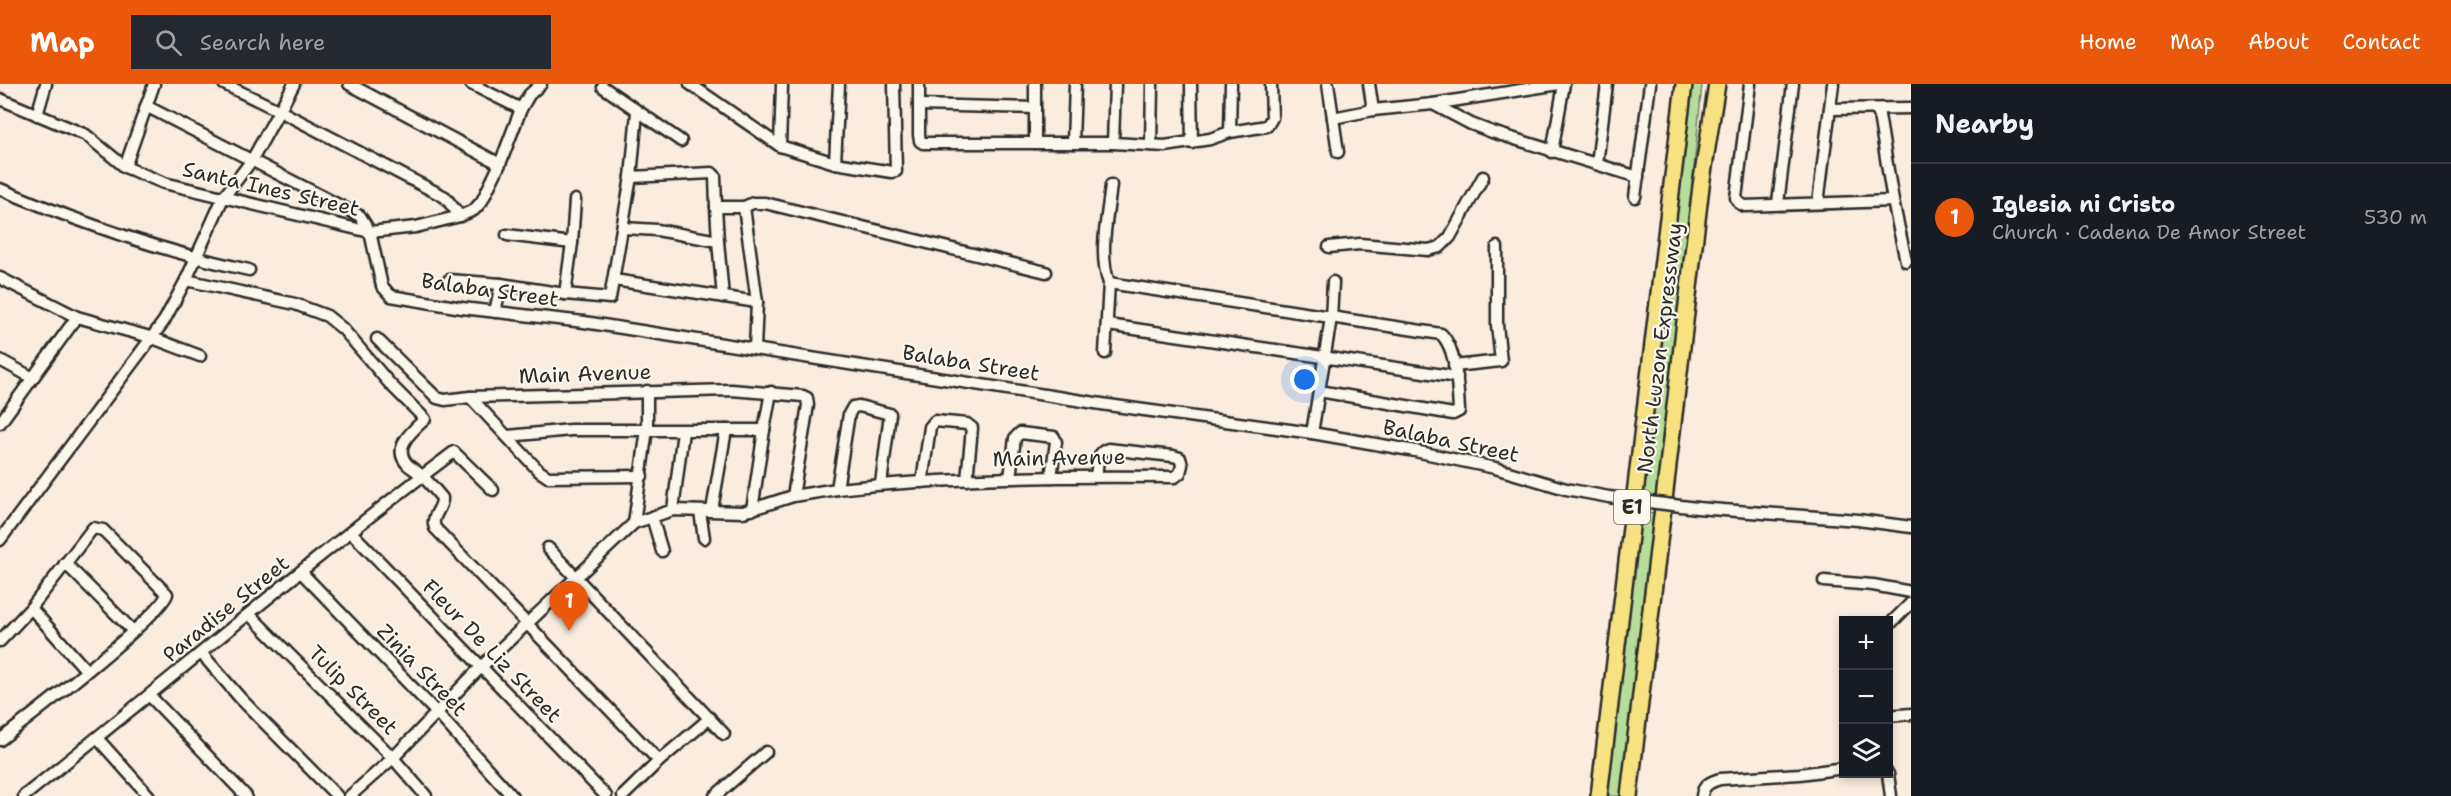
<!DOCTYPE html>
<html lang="en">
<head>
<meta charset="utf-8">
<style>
	body { margin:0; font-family:"Shantell Sans",sans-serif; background:#242831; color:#f1f3f6 }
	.controls { position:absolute; right:18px; bottom:18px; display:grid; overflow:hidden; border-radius:0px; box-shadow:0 3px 9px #0003 }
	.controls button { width:54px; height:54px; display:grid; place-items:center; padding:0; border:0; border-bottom:2px solid #363941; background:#171b24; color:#f1f3f6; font:30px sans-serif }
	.you { position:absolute; left:1305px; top:296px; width:21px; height:21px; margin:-15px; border:4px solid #fff; border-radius:50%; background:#1a73e8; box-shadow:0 0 0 9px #1a73e833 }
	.badge { display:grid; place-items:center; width:39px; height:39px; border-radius:50%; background:#ea580c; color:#fff; font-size:20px; font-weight:700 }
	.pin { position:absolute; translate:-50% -50px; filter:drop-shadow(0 2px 3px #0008) }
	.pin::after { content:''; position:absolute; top:32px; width:21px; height:18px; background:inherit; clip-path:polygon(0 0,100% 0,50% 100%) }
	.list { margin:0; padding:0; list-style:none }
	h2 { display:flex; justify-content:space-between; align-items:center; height:78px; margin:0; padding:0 24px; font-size:26px }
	h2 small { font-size:20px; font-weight:400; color:#9ea1a6 }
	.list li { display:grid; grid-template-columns:39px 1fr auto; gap:18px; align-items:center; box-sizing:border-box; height:108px; padding:0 24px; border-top:2px solid #363941 }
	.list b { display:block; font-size:22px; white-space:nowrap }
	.list p { margin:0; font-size:20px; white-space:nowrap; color:#9ea1a6 }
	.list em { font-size:20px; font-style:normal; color:#9ea1a6 }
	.icon { flex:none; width:33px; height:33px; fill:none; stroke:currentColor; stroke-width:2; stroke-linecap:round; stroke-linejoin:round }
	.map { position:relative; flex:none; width:1911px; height:712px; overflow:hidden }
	header { display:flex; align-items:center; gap:36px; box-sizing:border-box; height:84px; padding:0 30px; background:#ea580c; color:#fff }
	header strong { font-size:28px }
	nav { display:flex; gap:33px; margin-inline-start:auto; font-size:21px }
	.search { width:420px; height:54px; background:#242831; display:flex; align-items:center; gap:15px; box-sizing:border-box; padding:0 21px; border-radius:0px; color:#9ea1a6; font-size:22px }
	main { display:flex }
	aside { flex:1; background:#171b24 }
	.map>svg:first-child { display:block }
	.green { fill:#b6de9a; stroke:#708462; stroke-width:1.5 }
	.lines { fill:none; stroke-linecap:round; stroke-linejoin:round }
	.minor-casing { stroke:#2b2b2b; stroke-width:15 }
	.highway-casing { stroke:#2b2b2b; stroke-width:20 }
	.minor { stroke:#fbf7ec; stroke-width:10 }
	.highway { stroke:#f6e281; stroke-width:15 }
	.minor-bridge-casing { stroke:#2b2b2b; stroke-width:15; stroke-linecap:butt }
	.minor-bridge { stroke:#fbf7ec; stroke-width:10 }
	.labels { text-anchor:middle; stroke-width:4.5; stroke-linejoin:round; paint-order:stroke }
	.shield { fill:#fbf7ec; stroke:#696865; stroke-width:1.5 }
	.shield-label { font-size:20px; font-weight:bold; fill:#2b2b2b }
	.street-label { font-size:21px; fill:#2b2b2b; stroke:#fbf7ec }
</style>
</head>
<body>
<header>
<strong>Map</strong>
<div class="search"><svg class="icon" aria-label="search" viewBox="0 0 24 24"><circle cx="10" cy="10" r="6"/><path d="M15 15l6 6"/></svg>Search here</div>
<nav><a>Home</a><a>Map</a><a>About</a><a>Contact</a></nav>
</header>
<main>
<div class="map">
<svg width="1911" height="712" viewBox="0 0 1911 712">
	<rect width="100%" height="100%" fill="#faecdf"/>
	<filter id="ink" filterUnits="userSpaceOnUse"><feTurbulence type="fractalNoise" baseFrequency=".0167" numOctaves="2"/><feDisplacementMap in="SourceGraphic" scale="12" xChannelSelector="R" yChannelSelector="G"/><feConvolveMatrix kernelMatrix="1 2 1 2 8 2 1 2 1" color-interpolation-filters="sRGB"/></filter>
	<g filter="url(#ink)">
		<g class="green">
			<path d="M1690,0H1702L1684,188L1655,420L1636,417Z"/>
			<path d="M1634,426L1654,429L1622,712H1602Z"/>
		</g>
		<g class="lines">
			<g class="minor-casing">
				<g id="minor">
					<path d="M224,0L280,27L445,113L460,132"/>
					<path d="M349,0L500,80"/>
					<path d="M471,0L521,25"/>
					<path d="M690,0L780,62L835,79L892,88L896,87L894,0"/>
					<path d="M919,0V51L920,57L923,59H1113L1165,62L1210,55L1230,48L1267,42L1272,34L1271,0"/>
					<path d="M1191,0L1192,59"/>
					<path d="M1328,0L1338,68"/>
					<path d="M1369,0L1373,26"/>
					<path d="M1750,0L1736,114L1739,119L1745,122L1893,117"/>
					<path d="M603,3L681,57"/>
					<path d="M0,15L86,51L125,83L164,99L370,148L416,143L460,132L474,126L482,117L500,80L521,25L529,11L541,0"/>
					<path d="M1433,20L1559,0"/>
					<path d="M919,21L1035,24"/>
					<path d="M146,22L360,132L370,148L382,202L391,212L462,224L584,238L1108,321L1312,349L1410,366L1495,384L1566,405L1609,413"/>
					<path d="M1830,25L1911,24"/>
					<path d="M1878,25L1893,117L1906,177"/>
					<path d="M37,31L46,0"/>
					<path d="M1333,34L1373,26L1433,20L1471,40L1492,48L1638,93"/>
					<path d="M1230,48L1231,0"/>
					<path d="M1035,59V0"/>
					<path d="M1073,59L1075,0"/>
					<path d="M1113,59L1115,0"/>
					<path d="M1151,61L1152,0"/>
					<path d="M780,62L782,0"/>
					<path d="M1552,68L1564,0"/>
					<path d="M835,79L839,0"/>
					<path d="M1597,80L1607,0"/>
					<path d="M125,83L154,0"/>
					<path d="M631,93L712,89L715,92L716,123"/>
					<path d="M0,105C81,139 163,168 249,186"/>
					<path d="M1635,113L1650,0"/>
					<path d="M1778,119L1793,0"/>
					<path d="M1818,119L1833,0"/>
					<path d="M623,144L657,146L718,157L716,123H744"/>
					<path d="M507,151L572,159"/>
					<path d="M718,157L723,213"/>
					<path d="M1329,163L1360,160L1428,166L1440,163L1450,153L1483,93"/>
					<path d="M0,194L77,233L150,253L200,272"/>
					<path d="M186,196L295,220L327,232L343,245L390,300L425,335C412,347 391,364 408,381C413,385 418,388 423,393C430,399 436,407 442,414C443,425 430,432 435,444L659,677"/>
					<path d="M449,196L501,200L565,210L610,214L631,93L637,28"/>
					<path d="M614,196L757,218"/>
					<path d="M1109,199L1441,250C1457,265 1458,307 1459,327L1453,330L1319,307"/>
					<path d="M565,210L572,159L575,116"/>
					<path d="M495,228L501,200"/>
					<path d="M1108,241L1457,293"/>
					<path d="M377,255L437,314L445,316L470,313"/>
					<path d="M755,265L757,218L744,123L753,119H765L1046,188"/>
					<path d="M1105,269L1109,199C1098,169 1108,131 1111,101"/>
					<path d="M0,276L33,294"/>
					<path d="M1454,282L1501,277L1497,241V163"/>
					<path d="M0,339L77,233"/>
					<path d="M1312,349L1331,234L1333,198"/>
					<path d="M508,352L571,346H764L771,308"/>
					<path d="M642,392L548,393L539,387L470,313L731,306L803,312L807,314L808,321L793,412"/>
					<path d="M1010,394L1015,354L1020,349L1054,353L1056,358L1051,393"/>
					<path d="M922,398L930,343L935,337L967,340L972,344L967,396"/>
					<path d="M881,400L890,330L859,322L853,323L849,330L837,405C949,393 1062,392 1175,393L1180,389L1182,381L1180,374L1173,372L1108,365C1096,368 1098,382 1096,392"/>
					<path d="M1697,424L1858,436L1911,443"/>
					<path d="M673,426L683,347"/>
					<path d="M712,426L726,346"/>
					<path d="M752,426L764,346"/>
					<path d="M700,428L704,454"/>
					<path d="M652,433L662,467"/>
					<path d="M634,439L647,345V307"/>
					<path d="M351,448L606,712"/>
					<path d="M0,456L164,237L186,196L223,114L252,76L294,0"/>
					<path d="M548,464L724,650"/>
					<path d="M65,479L133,547"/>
					<path d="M301,488L438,630L512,712"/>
					<path d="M1824,497L1873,501L1911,508"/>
					<path d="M31,524L86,586"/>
					<path d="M249,530L393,674L426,712"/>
					<path d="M1888,542L1911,519"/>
					<path d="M0,557L31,524L93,444L103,446L167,510C162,531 26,636 0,656"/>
					<path d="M202,570L241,615L337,712"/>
					<path d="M150,612L246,712"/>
					<path d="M1888,632L1911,630"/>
					<path d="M97,654L149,712"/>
					<path d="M1888,690L1891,712"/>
					<path d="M24,712C168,598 307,478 454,368L493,406"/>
					<path d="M350,712L393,674L480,584L634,439L673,426L743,428L793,412L837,405"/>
					<path d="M623,712L659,677L710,634"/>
					<path d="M715,712L766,668"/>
					<path d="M1702,712C1703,701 1710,698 1720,695L1800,690L1844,684"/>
				</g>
			</g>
			<g class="highway-casing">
				<g id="highway">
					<path d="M1599,712L1684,0"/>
					<path d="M1629,712L1701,102L1717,0"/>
				</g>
			</g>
			<use href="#minor" class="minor"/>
			<use href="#highway" class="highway"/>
			<g class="minor-bridge-casing">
				<path id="minor-bridge" d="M1609,413L1697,424"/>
			</g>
			<use href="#minor-bridge" class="minor-bridge"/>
		</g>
	</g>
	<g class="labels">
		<rect class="shield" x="1614" y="406" width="36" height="34" rx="4.5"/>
		<g class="shield-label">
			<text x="1632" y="430">E1</text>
		</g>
		<g class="street-label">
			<text transform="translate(271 105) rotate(13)" y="7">Santa Ines Street</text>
			<text transform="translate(490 206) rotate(8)" y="7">Balaba Street</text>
			<text transform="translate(1660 264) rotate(-83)" y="7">North Luzon Expressway</text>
			<text transform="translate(971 279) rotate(9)" y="7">Balaba Street</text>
			<text transform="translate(585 290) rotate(-2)" y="7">Main Avenue</text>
			<text transform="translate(1451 357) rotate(12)" y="7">Balaba Street</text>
			<text transform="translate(1059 374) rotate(-1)" y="7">Main Avenue</text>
			<text transform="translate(226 525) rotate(-39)" y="7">Paradise Street</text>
			<text transform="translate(492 567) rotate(46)" y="7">Fleur De Liz Street</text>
			<text transform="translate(422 586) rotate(46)" y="7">Zinia Street</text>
			<text transform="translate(353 606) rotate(45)" y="7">Tulip Street</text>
		</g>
	</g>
</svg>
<div class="controls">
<button>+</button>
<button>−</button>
<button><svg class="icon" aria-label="layers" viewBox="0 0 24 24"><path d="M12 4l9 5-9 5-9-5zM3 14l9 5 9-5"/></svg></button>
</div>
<div class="you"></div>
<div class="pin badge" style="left:569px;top:547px">1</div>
</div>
<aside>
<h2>Nearby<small></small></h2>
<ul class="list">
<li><span class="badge">1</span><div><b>Iglesia ni Cristo</b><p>Church · Cadena De Amor Street</p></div><em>530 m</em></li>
</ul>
</aside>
</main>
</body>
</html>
